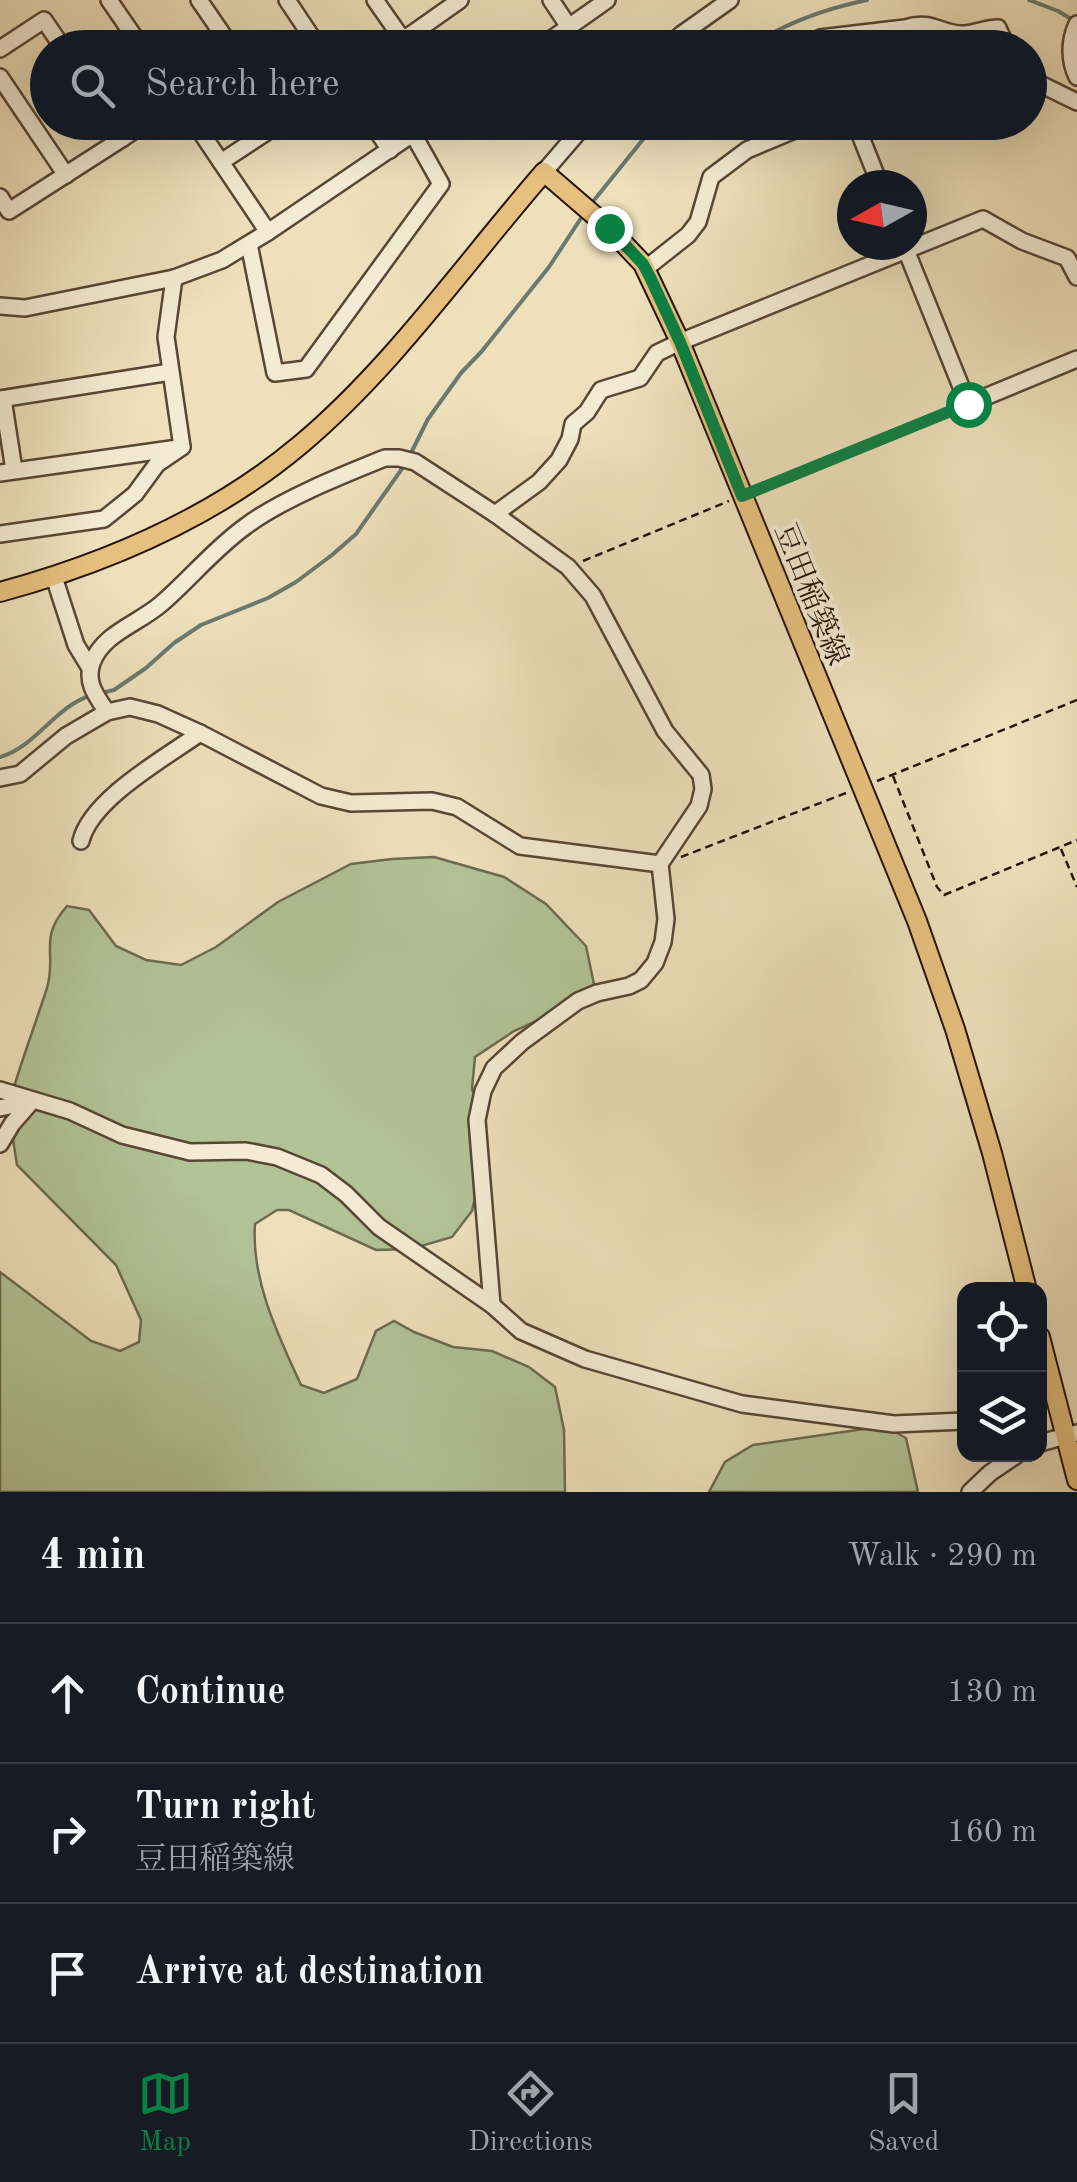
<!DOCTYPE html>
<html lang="en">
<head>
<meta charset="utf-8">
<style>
	body { margin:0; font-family:"Old Standard TT","Noto Serif JP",serif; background:#20242c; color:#f1f3f6 }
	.controls { position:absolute; right:30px; bottom:30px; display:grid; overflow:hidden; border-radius:20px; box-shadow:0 10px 40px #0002 }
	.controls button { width:90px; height:90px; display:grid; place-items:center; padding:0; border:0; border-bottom:2px solid #363941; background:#171b24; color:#f1f3f6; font:50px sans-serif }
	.compass { position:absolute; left:837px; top:170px; width:90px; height:90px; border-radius:50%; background:#171b24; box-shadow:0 10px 40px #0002; rotate:262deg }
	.stop { position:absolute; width:30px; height:30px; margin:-22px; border:8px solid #0b8043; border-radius:50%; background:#fff }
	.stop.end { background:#0b8043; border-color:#fff; box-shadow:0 2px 10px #0008 }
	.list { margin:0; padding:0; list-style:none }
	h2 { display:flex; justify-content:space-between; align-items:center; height:130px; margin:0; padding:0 40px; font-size:42px }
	h2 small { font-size:32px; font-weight:400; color:#9ea1a6 }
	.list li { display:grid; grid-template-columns:65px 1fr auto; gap:30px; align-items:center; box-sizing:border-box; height:140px; padding:0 40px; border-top:2px solid #363941 }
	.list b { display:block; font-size:38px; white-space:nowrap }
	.list p { margin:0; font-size:32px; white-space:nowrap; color:#9ea1a6 }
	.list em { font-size:32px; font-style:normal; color:#9ea1a6 }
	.icon { flex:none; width:55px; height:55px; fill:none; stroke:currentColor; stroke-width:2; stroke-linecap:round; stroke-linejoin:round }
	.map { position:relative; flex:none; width:1077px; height:1492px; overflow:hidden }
	.search { position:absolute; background:#171b24; box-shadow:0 10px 40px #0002; left:30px; right:30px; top:30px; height:110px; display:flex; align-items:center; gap:25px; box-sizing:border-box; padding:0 35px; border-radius:55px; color:#9ea1a6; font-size:38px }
	.sheet { height:550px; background:#171b24 }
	nav { display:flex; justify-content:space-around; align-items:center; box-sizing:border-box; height:140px; border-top:2px solid #363941; background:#171b24; font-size:28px; color:#9ea1a6 }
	nav a { display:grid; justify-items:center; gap:5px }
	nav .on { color:#0b8043 }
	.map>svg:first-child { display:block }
	.green { fill:#b2c396; stroke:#6c6b50; stroke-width:2.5 }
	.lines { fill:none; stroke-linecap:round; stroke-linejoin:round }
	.stream { stroke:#6b7970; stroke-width:4 }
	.minor-casing { stroke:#584636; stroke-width:20 }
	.major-casing { stroke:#27130a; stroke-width:22 }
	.path { stroke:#27130a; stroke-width:2.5; stroke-dasharray:8 5; stroke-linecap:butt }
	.minor { stroke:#f3ebd3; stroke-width:15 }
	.major { stroke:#e6c07e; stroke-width:18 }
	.route { stroke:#0b8043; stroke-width:12 }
	.labels { text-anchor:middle; stroke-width:8; stroke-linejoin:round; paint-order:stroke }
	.street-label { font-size:30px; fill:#27130a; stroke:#f3ebd3 }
</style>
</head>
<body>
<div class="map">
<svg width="1077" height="1492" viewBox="0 0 1077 1492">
	<rect width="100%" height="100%" fill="#ede0bb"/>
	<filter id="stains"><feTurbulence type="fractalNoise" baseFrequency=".002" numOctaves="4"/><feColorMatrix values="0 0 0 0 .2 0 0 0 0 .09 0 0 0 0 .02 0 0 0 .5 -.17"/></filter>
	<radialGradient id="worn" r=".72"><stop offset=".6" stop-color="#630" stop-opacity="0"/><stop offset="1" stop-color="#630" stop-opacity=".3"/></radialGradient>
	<g class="green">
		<path d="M434,857L504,877L546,904L586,946L595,989L585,999L514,1031L475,1057L472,1089L483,1120L481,1171L472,1211L452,1237L411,1249L376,1250L289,1210H277L255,1224C251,1280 278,1335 301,1385L324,1393L357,1379L376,1331L394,1321L414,1332L453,1347L492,1351L529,1367L555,1387L564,1430L565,1492H0V1272L91,1341L120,1351L139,1342L141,1320L116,1265L17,1165L12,1133L5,1117C17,1073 33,1031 47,988C57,953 38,939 67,906L89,910L116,946L146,960L181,965L216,947L278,902L351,864L392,859Z"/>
		<path d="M884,1426L906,1438L918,1492H709L725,1462L753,1445Z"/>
	</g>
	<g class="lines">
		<g class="stream">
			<path d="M1029,0L1058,11L1073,20"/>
			<path d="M748,48C784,23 824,9 867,0"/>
			<path d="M591,204L657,122"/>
			<path d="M410,455L428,419L461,373L482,351L549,267L585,212"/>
			<path d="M101,693L114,690L146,668L174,643L201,625L268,598L296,582L332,555L356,534L406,463"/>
			<path d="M0,757C36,747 55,706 92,695"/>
		</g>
		<g class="minor-casing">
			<g id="minor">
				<path d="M109,0L142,48"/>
				<path d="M199,0L232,48"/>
				<path d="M287,0L319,48"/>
				<path d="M375,0L403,40"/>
				<path d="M551,0L569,27"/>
				<path d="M1077,24C1069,41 1069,60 1077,77"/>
				<path d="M392,48L460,0"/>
				<path d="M539,48L607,0"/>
				<path d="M666,48L682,34L730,0"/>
				<path d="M823,48L820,38L905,28C932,19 942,35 964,34C976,33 987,28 998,28L1007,48"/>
				<path d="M0,49L44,20L63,48"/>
				<path d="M0,77L66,175"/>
				<path d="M1030,79L1077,102"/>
				<path d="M194,122L268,232"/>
				<path d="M371,122L390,150"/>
				<path d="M855,122L880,185"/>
				<path d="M123,138L147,122"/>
				<path d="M221,162L282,122"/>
				<path d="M544,172L587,122"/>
				<path d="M0,197L9,211L123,138L113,122"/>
				<path d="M249,244L275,373L306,369L441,184L413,134"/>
				<path d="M904,245L968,404L1077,359"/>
				<path d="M645,269L688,235L698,222L711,177L747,150L814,122"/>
				<path d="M174,278L166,337L182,447"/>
				<path d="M0,306L25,308L174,278L222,260L268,232L430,122"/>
				<path d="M0,399L170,372"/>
				<path d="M3,399L14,470"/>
				<path d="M0,473L178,448"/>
				<path d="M495,514L539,482L559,460L570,439L573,424L587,412L601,390L640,378L657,353L680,342L983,219L1022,241L1067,258L1077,277"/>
				<path d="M0,534L104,519L135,494L157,464L182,447"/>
				<path d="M54,577L76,645L90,668"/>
				<path d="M107,712C97,697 85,683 92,663C103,633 138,624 161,604C190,579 215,548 246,526C282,499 343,475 385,458H399L415,462L495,514L568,567L593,596L665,731L701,775L703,789L699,806L660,864L666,919L663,942L655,963L641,980L629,986L597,993L578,1001L522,1042L494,1068L483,1091L477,1120L492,1305"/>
				<path d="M0,778L20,774L66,736L107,712L130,707L158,714L200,733L321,796L351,803L432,801L457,807L520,846L660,864"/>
				<path d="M81,841C91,799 165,758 200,733"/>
				<path d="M0,1090L70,1111L122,1135L190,1152L246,1151L277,1157L321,1175L346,1194L379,1227L492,1305L521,1331L585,1359L742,1404L894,1424L964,1421"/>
				<path d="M0,1108L29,1102"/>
				<path d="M0,1144L12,1124L32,1101"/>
				<path d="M1040,1443L1077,1433"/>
				<path d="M970,1492L990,1473L1018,1454"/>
			</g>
		</g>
		<g class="major-casing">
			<g id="major">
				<path d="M0,592C107,563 214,517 300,445C393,367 464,264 544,172L609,228L643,264L680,342L917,921L955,1029L992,1153L1027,1290"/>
				<path d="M1040,1337L1077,1480"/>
			</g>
		</g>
		<g class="path">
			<path d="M759,489L955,409"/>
			<path d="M583,561L729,501"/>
			<path d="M893,776L937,887L944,895L1077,840"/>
			<path d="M877,781L1077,700"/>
			<path d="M1061,849L1077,887"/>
			<path d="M681,857L846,793"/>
		</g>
		<use href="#minor" class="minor"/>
		<use href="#major" class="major"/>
	</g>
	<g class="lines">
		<path class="route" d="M609,228L643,264L650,277L680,342L742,496L968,404"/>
	</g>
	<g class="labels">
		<g class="street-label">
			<text transform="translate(812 594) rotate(68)" y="10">豆田稲築線</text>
		</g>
	</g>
	<rect width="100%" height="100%" filter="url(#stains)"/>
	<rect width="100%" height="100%" fill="url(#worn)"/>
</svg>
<div class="controls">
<button><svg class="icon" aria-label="locate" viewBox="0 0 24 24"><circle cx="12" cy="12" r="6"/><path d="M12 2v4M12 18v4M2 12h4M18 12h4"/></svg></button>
<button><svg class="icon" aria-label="layers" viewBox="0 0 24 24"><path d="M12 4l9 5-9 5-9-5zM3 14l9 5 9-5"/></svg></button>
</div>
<svg class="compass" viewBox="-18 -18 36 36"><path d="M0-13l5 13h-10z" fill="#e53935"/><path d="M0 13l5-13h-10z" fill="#9ea1a6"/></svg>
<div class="stop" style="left:968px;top:404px"></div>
<div class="stop end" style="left:609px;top:228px"></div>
<div class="search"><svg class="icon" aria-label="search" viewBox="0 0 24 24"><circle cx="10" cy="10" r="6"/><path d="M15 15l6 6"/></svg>Search here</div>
</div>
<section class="sheet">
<h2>4 min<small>Walk · 290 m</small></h2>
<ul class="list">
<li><svg class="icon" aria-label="ahead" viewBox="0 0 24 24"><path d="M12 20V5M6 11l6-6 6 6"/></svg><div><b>Continue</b></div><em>130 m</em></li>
<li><svg class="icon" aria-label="right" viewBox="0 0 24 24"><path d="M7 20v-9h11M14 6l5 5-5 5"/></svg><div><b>Turn right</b><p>豆田稲築線</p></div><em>160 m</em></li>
<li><svg class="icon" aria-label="arrive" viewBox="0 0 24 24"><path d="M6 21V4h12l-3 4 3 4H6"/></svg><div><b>Arrive at destination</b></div></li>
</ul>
</section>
<nav>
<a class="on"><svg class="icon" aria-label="map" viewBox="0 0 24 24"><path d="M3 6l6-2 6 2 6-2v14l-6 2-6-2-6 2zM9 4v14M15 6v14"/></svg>Map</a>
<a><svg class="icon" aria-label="directions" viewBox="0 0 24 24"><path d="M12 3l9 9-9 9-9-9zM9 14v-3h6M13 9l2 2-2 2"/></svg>Directions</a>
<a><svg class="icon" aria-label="saved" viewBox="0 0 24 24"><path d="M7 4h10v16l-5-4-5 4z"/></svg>Saved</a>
</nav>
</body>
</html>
